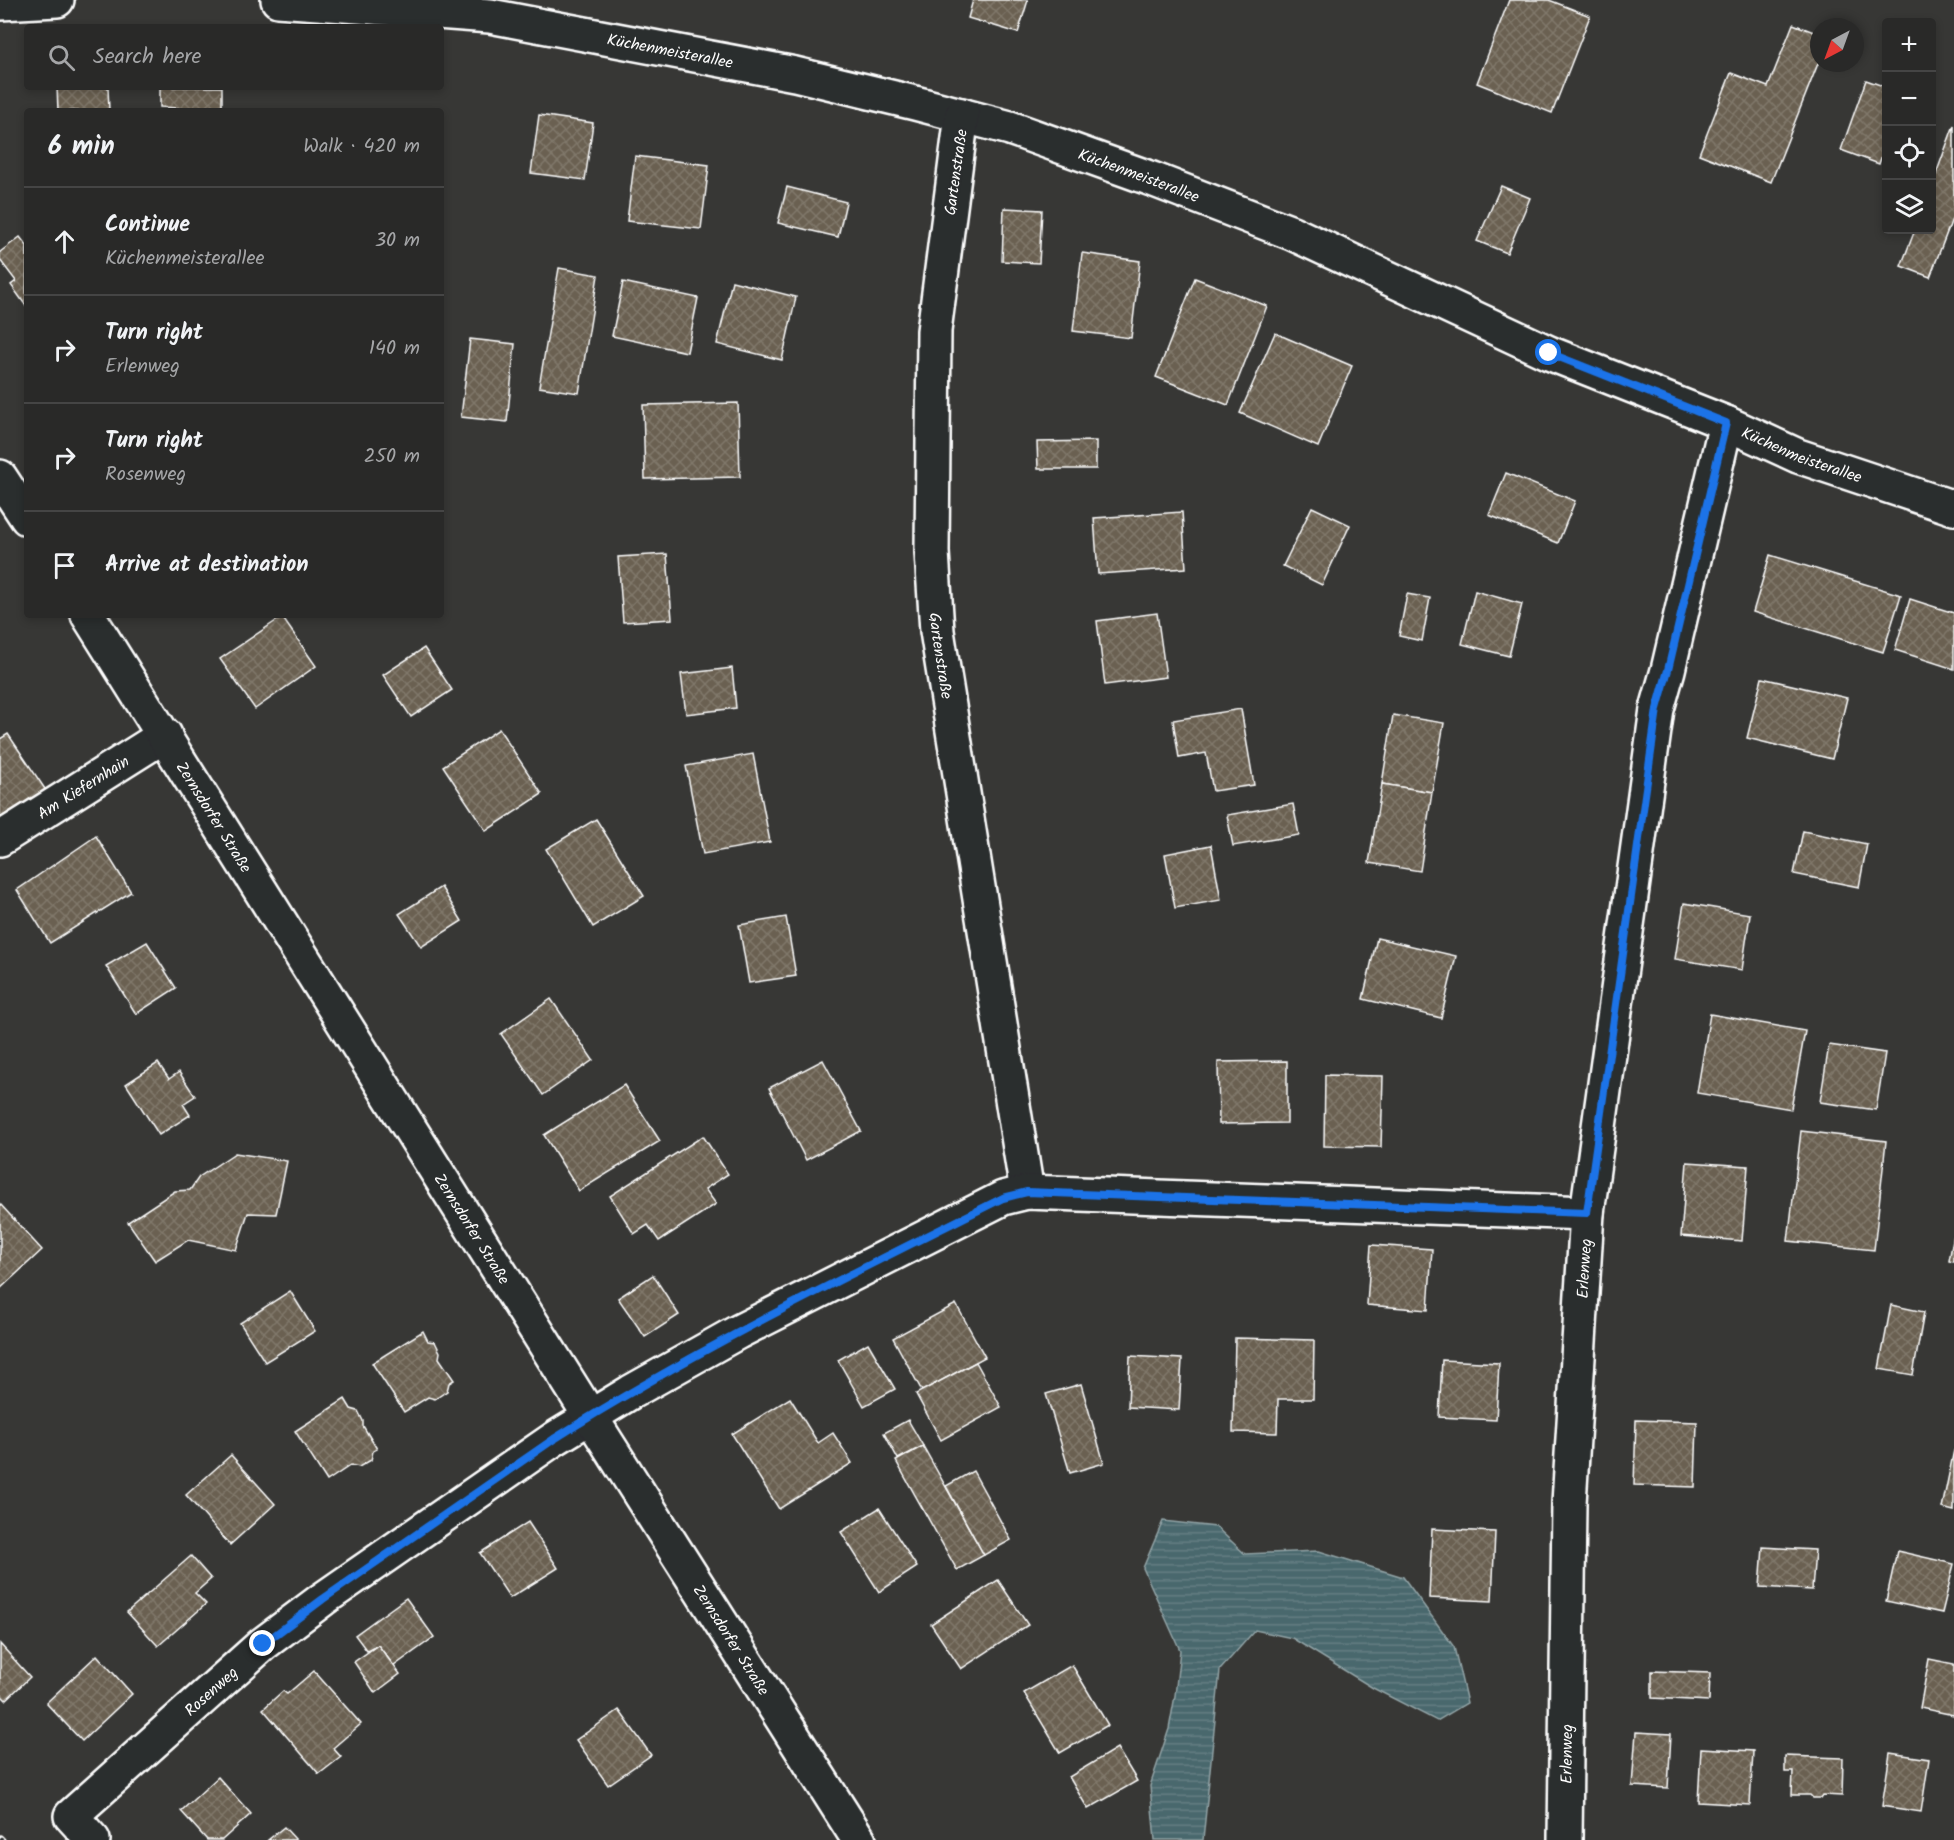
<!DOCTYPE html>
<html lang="en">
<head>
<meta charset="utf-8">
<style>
	body { margin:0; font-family:Kalam,sans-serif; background:#313130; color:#f1f3f6 }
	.controls { position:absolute; right:18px; top:18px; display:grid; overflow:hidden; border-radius:6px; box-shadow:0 3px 9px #0003 }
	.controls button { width:54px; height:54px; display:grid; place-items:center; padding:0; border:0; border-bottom:2px solid #454545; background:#292928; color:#f1f3f6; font:30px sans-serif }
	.compass { position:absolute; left:1810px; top:18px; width:54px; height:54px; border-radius:50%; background:#292928; box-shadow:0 3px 9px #0003; rotate:221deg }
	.stop { position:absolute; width:18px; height:18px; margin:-14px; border:4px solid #1a73e8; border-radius:50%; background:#fff }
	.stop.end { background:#1a73e8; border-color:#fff; box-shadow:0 2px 6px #0008 }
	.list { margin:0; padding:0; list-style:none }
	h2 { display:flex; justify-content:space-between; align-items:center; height:78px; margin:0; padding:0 24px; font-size:26px }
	h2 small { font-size:20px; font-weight:400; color:#a5a6a8 }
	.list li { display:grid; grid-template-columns:39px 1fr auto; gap:18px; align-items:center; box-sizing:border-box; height:108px; padding:0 24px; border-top:2px solid #454545 }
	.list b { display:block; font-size:22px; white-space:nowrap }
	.list p { margin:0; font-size:20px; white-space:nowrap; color:#a5a6a8 }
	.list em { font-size:20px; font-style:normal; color:#a5a6a8 }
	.icon { flex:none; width:33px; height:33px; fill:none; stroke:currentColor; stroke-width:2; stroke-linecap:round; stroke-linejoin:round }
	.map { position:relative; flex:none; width:1954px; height:1840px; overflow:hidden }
	.search { position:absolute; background:#292928; box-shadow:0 3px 9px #0003; left:24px; top:24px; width:420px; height:66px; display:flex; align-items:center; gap:15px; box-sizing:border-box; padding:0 21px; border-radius:6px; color:#a5a6a8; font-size:22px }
	.panel { position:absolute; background:#292928; box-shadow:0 3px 9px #0003; left:24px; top:108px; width:420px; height:510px; border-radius:6px }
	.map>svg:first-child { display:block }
	.water { fill:url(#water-rules); stroke:#92a4a7; stroke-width:1.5 }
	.building { fill:url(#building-cross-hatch); stroke:#fff; stroke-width:1.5 }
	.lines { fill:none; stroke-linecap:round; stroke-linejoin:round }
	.minor-casing { stroke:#fff; stroke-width:38 }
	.tertiary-casing { stroke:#fff; stroke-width:38 }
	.minor { stroke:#2a2d2e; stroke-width:33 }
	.tertiary { stroke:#2a2d2e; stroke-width:33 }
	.rail-casing { stroke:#fff; stroke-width:7 }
	.rail { stroke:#2a2d2e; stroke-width:4.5; stroke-dasharray:14; stroke-linecap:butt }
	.route { stroke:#1a73e8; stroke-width:8 }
	.labels { text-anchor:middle; stroke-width:4.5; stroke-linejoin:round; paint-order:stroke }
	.street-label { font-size:16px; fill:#fff; stroke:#2a2d2e }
</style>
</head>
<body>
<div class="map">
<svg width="1954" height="1840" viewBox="0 0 1954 1840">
	<defs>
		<pattern id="water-rules" width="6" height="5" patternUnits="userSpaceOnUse" patternTransform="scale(1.5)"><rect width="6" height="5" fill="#4a686d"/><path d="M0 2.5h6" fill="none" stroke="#657f83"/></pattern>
		<pattern id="building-cross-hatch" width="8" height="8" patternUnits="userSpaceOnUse" patternTransform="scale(1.5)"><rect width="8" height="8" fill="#6a6051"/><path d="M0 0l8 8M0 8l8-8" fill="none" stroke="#80786b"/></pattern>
	</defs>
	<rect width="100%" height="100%" fill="#373735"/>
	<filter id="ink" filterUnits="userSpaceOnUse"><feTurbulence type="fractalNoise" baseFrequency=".0167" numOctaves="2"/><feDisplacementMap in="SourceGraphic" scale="12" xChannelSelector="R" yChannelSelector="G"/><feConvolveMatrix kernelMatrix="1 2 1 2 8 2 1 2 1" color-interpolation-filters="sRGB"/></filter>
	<g filter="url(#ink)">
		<path class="water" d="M1163,1521L1216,1527L1245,1554L1319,1551L1403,1577L1454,1647L1467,1703L1437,1721L1373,1688L1292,1638L1255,1630L1220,1670L1203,1840H1155L1150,1786L1169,1729L1175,1696L1180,1650L1143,1568Z"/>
		<g class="building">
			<path d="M973,0H1028L1018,33L968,18Z"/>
			<path d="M1509,0H1549L1590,16L1552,113L1477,83Z"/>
			<path d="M1793,24L1819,34V61L1771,182L1699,154L1731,73L1768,87Z"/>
			<path d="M1866,80L1886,87V143L1879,164L1841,150Z"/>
			<path d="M57,87H108L109,111H58Z"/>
			<path d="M160,87H222V108H203V111H178V108L160,107Z"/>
			<path d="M539,115L593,123L585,180L531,173Z"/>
			<path d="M1954,125V214L1930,277L1901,266L1915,230H1932V185Z"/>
			<path d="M635,156L709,165L701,229L627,221Z"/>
			<path d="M1501,186L1530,198L1507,253L1477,241Z"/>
			<path d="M787,187L846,202L838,237L778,223Z"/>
			<path d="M1004,208L1042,210L1039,263L1002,261Z"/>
			<path d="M20,237L27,246L26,306L11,285L16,281L0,260V252Z"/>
			<path d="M1082,253L1140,261L1131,338L1073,331Z"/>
			<path d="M559,268L598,275L579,393L539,387Z"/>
			<path d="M1195,278L1267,306L1228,405L1156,377Z"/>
			<path d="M732,281L796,297L782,360L717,344Z"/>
			<path d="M623,282L698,298L687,352L612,336Z"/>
			<path d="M1275,333L1352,366L1318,447L1240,413Z"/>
			<path d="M470,339L515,344L507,422L461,417Z"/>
			<path d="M738,403L740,477L645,479L643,405Z"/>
			<path d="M1096,441V469H1038L1037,442Z"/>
			<path d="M1506,473L1575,501L1558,543L1489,515Z"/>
			<path d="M1312,507L1350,525L1322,585L1283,566Z"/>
			<path d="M1182,512L1186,568L1098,574L1094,518Z"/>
			<path d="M667,554L672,619L623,622L618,557Z"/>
			<path d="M1770,555L1901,595L1883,652L1753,612Z"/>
			<path d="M1475,591L1522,604L1509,656L1462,644Z"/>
			<path d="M1407,594L1430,598L1422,641L1399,636Z"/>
			<path d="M1910,599L1954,613V669L1895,650Z"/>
			<path d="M1157,613L1166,677L1105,685L1097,621Z"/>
			<path d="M282,617L316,666L255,709L220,659Z"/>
			<path d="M424,648L452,690L411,717L383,675Z"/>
			<path d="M732,668L736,708L686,714L681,674Z"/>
			<path d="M1762,678L1847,698L1832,759L1747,738Z"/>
			<path d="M1241,709L1254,785L1213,791L1206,753L1179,758L1173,720Z"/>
			<path d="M1393,715L1444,723L1432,792L1382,784Z"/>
			<path d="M499,729L542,794L486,831L443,766Z"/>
			<path d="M8,734L47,792L0,822V739Z"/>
			<path d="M753,754L770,842L703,854L686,766Z"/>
			<path d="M1382,784L1432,792L1420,871L1369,863Z"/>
			<path d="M1293,804L1299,835L1233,846L1227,815Z"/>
			<path d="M596,819L644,896L593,927L546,849Z"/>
			<path d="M1803,831L1867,844L1859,887L1794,874Z"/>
			<path d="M96,836L131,892L50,943L17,890Z"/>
			<path d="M1211,845L1221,900L1175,908L1165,854Z"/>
			<path d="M441,887L462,921L421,947L399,914Z"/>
			<path d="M1684,903L1750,914L1742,970L1675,959Z"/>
			<path d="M786,917L796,976L749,983L739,925Z"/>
			<path d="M1377,938L1456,956L1441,1018L1363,999Z"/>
			<path d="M147,942L176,988L136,1014L106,966Z"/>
			<path d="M551,999L593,1060L543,1095L501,1034Z"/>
			<path d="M1710,1014L1805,1031L1791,1109L1697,1093Z"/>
			<path d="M1829,1045L1885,1053L1876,1110L1820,1102Z"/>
			<path d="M823,1060L861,1131L806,1160L769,1088Z"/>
			<path d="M1287,1061V1123L1219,1124L1218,1062Z"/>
			<path d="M158,1063L169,1079L179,1072L195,1096L183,1104L190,1115L159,1135L126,1084Z"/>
			<path d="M1325,1075L1383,1076L1381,1147L1324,1146Z"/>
			<path d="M624,1085L660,1141L579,1191L544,1135Z"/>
			<path d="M1801,1131L1886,1141L1874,1250L1788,1241Z"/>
			<path d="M703,1136L728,1174L705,1189L716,1204L659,1241L648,1225L634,1234L610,1196Z"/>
			<path d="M235,1153L287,1161L276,1214L248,1213L236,1250L188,1240L155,1261L128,1222L175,1191L190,1190L199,1177Z"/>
			<path d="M1687,1162L1748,1166L1742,1241L1681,1236Z"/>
			<path d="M0,1204L42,1250L0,1289Z"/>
			<path d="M1954,1234V1262L1949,1261Z"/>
			<path d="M1371,1245L1432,1249L1428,1310L1367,1305Z"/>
			<path d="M653,1275L679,1315L645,1337L618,1298Z"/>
			<path d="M290,1291L315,1331L265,1362L240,1323Z"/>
			<path d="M956,1304L985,1357L922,1391L893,1338Z"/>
			<path d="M1891,1305L1924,1312L1913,1375L1879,1369Z"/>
			<path d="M423,1331L428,1341L435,1342L440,1352L439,1358L454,1380L449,1383L447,1391L435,1399L428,1397L404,1412L372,1363Z"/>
			<path d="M1235,1338L1314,1340L1313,1399H1278L1277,1433L1233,1432Z"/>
			<path d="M868,1343L895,1389L864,1406L838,1360Z"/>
			<path d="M1130,1356L1182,1359L1179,1410L1128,1407Z"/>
			<path d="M1442,1360L1499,1363L1496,1420L1439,1417Z"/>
			<path d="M976,1362L1001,1407L941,1440L916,1394Z"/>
			<path d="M1081,1384L1104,1463L1070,1473L1046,1394Z"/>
			<path d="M790,1398L818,1443L833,1433L852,1463L779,1509L732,1434Z"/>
			<path d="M345,1399L351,1409L358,1411L363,1421V1426L377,1449L373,1451L371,1460L359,1467L351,1465L327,1481L295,1431Z"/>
			<path d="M908,1420L923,1446L898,1459L884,1433Z"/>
			<path d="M1636,1420L1697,1422L1695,1487L1634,1485Z"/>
			<path d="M923,1446L984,1555L957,1570L896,1461Z"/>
			<path d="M1954,1450V1511L1942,1508Z"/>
			<path d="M231,1455L275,1504L230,1545L186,1495Z"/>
			<path d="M973,1471L1011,1540L984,1555L946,1486Z"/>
			<path d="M879,1508L917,1567L879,1592L841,1532Z"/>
			<path d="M528,1522L558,1568L510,1598L480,1553Z"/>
			<path d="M1432,1529L1495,1532L1492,1601L1429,1598Z"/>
			<path d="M1763,1547L1815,1550L1812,1590L1760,1587Z"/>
			<path d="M1897,1551L1954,1564L1942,1613L1886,1601Z"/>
			<path d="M191,1556L211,1579L195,1593L206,1604L158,1646L127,1612Z"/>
			<path d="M998,1580L1028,1625L961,1669L931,1624Z"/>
			<path d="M406,1598L434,1637L394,1666L378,1645L367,1651L355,1635Z"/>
			<path d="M0,1644L30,1677L6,1700L0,1694Z"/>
			<path d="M378,1645L400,1674L375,1693L354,1662Z"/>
			<path d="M97,1655L132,1694L82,1741L46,1703Z"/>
			<path d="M1929,1659L1954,1664V1715L1920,1708Z"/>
			<path d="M1072,1665L1108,1725L1060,1753L1024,1693Z"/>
			<path d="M314,1671L361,1724L333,1748L341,1757L319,1774L263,1709L283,1691L287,1694Z"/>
			<path d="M1652,1671L1710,1673L1709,1701L1652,1698Z"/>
			<path d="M619,1710L651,1755L608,1785L576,1740Z"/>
			<path d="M1636,1732L1671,1734L1668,1788L1632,1786Z"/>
			<path d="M1117,1748L1137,1781L1088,1809L1069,1777Z"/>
			<path d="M1701,1748L1753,1751L1750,1805L1698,1802Z"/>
			<path d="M1890,1753L1929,1759L1921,1812L1882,1806Z"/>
			<path d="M1785,1756L1843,1758L1842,1796L1823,1795L1821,1798H1813L1810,1795H1792L1793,1772H1785Z"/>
			<path d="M218,1777L251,1814L222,1840H207L181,1811Z"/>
			<path d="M284,1827L296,1840H268Z"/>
		</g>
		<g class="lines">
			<g class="minor-casing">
				<g id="minor">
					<path id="s1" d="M278,0L490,16L795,74L915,103L1010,128L1152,179L1292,233L1549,353L1726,423L1798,456L1954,508"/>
					<path d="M0,3L57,0"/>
					<path id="s2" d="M962,115L934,331L932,552L937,631L1027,1192"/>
					<path id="s3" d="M0,839L165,735"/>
					<path id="s4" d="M93,1840L71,1816L263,1644L323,1599L554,1439L631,1392L738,1332L1003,1198L1027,1192L1053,1193L1587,1213"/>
					<path id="s5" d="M1565,1840L1569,1503L1587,1213L1657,709L1668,670L1726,423"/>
				</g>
			</g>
			<g class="tertiary-casing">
				<g id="tertiary">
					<path d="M0,477L27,518"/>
					<path id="s6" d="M88,615L590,1416L859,1840"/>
				</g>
			</g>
			<use href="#minor" class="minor"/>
			<use href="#tertiary" class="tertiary"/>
			<g class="rail-casing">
				<path id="rail" d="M0,1838L2,1840"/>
			</g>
			<use href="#rail" class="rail"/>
		</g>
	</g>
	<g class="lines" filter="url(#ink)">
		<path class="route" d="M263,1644L323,1599L554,1439C698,1348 851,1274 1003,1198L1027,1192L1053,1193L1587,1213L1657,709L1668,670L1726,423L1549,353"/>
	</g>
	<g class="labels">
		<g class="street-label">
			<text dy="6" stroke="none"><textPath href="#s1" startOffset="396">Küchenmeisterallee</textPath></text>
			<text transform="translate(955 172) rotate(-82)" y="6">Gartenstraße</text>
			<text dy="6" stroke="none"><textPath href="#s1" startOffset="882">Küchenmeisterallee</textPath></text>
			<text dy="6" stroke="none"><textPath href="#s1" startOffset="1602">Küchenmeisterallee</textPath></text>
			<text dy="6" stroke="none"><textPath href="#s2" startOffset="543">Gartenstraße</textPath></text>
			<text dy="6" stroke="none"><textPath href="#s3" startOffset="98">Am Kiefernhain</textPath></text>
			<text dy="6" stroke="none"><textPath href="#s6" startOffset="238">Zernsdorfer Straße</textPath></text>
			<text dy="6" stroke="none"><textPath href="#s6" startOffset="724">Zernsdorfer Straße</textPath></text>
			<text dy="6" stroke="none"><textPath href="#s5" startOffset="572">Erlenweg</textPath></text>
			<text dy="6" stroke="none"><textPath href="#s6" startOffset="1210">Zernsdorfer Straße</textPath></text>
			<text dy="6" stroke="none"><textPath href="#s4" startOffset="220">Rosenweg</textPath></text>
			<text dy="6" stroke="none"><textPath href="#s5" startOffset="86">Erlenweg</textPath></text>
		</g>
	</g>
</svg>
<div class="controls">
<button>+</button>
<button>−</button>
<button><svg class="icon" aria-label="locate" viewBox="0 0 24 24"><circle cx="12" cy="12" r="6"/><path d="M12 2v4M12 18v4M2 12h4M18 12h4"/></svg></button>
<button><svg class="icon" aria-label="layers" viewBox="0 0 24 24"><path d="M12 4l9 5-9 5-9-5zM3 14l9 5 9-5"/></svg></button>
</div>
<svg class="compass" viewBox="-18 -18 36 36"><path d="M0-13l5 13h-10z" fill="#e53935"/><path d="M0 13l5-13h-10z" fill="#a5a6a8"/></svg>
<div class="stop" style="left:1549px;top:353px"></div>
<div class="stop end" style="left:263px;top:1644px"></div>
<div class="search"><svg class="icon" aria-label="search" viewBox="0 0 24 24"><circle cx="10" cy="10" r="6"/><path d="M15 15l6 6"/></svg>Search here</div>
<section class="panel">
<h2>6 min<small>Walk · 420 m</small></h2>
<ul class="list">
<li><svg class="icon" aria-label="ahead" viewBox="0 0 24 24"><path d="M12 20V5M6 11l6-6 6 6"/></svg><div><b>Continue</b><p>Küchenmeisterallee</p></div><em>30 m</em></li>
<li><svg class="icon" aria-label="right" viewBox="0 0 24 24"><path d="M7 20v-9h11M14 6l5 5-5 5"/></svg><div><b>Turn right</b><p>Erlenweg</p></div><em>140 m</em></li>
<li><svg class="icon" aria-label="right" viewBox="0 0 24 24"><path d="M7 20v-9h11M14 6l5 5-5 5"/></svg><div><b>Turn right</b><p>Rosenweg</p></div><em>250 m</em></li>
<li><svg class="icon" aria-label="arrive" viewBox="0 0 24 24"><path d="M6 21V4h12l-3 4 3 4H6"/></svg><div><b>Arrive at destination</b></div></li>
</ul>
</section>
</div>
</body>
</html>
